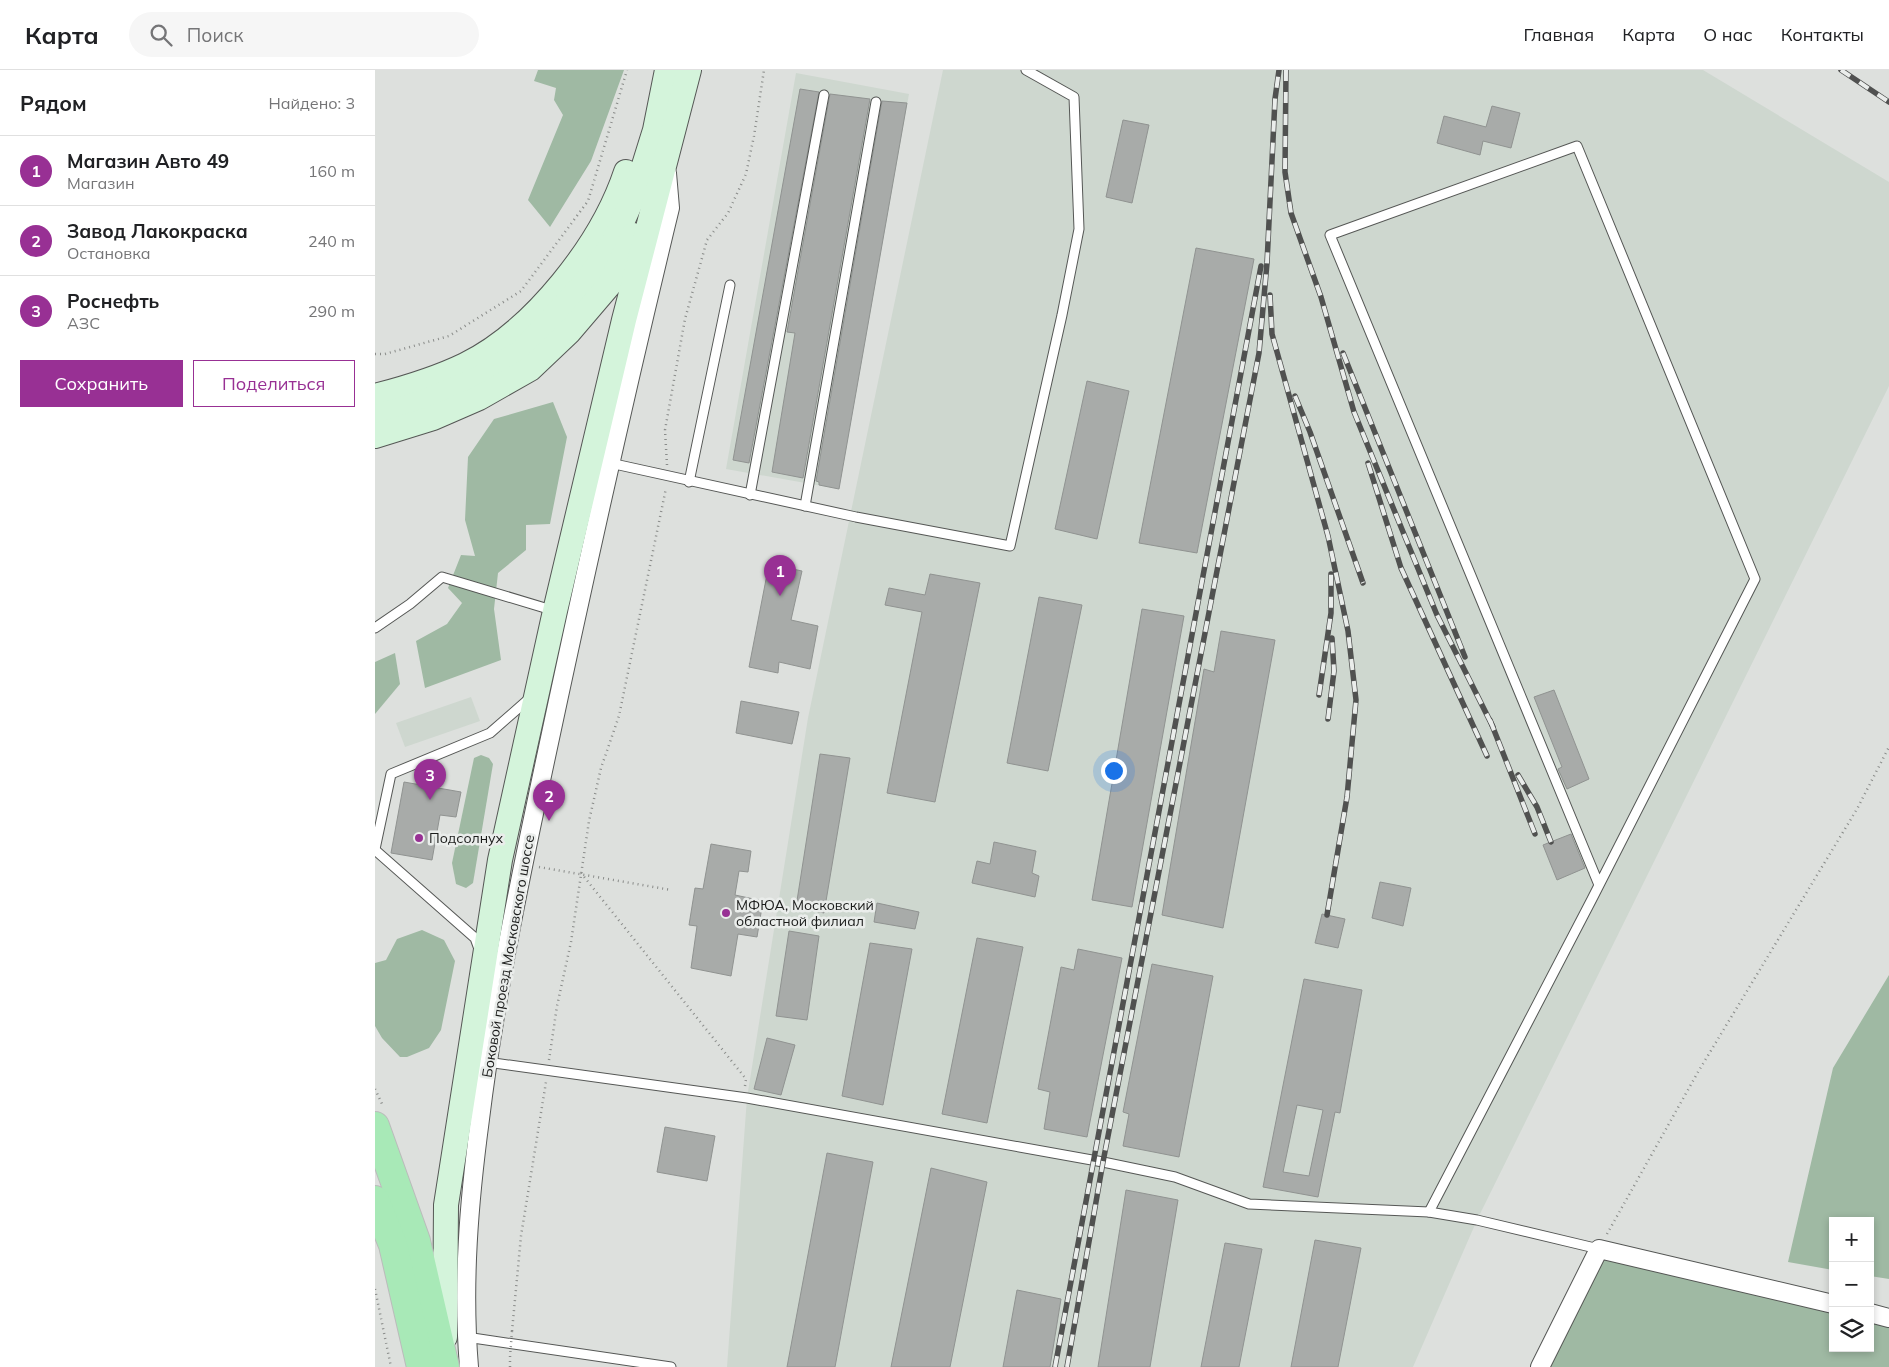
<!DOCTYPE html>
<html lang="ru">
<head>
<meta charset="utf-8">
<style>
	body { margin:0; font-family:Mulish,sans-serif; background:#f6f6f6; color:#202124 }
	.controls { position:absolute; right:15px; bottom:15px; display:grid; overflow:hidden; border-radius:0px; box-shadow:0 2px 8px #0003 }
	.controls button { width:45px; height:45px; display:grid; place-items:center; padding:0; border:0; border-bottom:1px solid #e0e0e0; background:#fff; color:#202124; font:25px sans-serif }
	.you { position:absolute; left:738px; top:700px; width:18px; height:18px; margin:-12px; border:4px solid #fff; border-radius:50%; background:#1a73e8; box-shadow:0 0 0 8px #1a73e833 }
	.badge { display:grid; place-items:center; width:32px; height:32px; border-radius:50%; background:#983094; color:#fff; font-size:16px; font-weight:700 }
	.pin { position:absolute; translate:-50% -41px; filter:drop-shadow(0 1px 2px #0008) }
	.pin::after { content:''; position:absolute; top:26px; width:18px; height:15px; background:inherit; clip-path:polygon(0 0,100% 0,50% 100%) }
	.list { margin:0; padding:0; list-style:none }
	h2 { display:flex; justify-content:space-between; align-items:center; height:65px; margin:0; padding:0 20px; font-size:21px }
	h2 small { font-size:16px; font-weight:400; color:#757577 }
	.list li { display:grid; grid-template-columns:32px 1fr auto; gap:15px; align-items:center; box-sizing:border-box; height:70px; padding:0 20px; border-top:1px solid #e0e0e0 }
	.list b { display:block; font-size:19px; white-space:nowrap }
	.list p { margin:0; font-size:16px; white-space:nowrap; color:#757577 }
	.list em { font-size:16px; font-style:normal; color:#757577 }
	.actions { display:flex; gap:10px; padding:15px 20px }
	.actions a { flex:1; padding:11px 0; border:1px solid #983094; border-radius:0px; text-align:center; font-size:18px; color:#983094 }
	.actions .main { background:#983094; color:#fff }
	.icon { flex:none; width:28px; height:28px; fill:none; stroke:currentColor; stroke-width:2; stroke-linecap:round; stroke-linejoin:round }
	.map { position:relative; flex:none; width:1514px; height:1297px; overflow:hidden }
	header { display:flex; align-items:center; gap:30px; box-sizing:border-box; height:70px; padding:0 25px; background:#fff; border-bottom:1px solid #e0e0e0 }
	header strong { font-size:24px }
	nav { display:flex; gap:28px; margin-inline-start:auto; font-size:18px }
	.search { width:350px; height:45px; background:#f6f6f6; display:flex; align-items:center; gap:12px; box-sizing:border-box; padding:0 18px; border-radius:28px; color:#757577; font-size:19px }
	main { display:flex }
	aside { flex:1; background:#fff }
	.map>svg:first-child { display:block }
	.built { fill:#ced7cf }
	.green { fill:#9fb9a3 }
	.building { fill:#a8aba9; stroke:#909391; fill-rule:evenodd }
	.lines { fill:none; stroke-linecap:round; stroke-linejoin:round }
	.lane-casing { stroke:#555755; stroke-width:11 }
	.street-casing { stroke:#555755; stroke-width:20 }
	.secondary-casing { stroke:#555755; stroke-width:26 }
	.primary-casing { stroke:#bbb; stroke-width:30 }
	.path { stroke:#8a8c8a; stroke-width:2.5; stroke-dasharray:1 4; stroke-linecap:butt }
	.lane { stroke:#fff; stroke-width:9 }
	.street { stroke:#fff; stroke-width:18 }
	.secondary { stroke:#d4f4db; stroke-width:24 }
	.primary { stroke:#a8e9b7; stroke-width:28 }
	.rail-casing { stroke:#505150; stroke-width:5.5 }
	.rail { stroke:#eaedeb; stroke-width:4; stroke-dasharray:11; stroke-linecap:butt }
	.path-bridge { stroke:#8a8c8a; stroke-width:2.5; stroke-dasharray:1 4; stroke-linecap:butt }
	.poi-dot { fill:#983094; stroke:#eaedeb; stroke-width:2 }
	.labels { text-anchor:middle; stroke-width:5; stroke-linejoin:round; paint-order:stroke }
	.poi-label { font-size:14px; fill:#1b1c1b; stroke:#eaedeb; text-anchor:start }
	.street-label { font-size:14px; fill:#1b1c1b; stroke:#eaedeb }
</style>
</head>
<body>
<header>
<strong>Карта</strong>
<div class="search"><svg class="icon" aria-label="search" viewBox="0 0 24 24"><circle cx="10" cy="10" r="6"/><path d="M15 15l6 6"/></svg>Поиск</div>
<nav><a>Главная</a><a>Карта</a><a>О нас</a><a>Контакты</a></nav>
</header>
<main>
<aside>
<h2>Рядом<small>Найдено: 3</small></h2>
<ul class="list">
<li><span class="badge">1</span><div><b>Магазин Авто 49</b><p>Магазин</p></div><em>160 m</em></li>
<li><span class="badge">2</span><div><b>Завод Лакокраска</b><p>Остановка</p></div><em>240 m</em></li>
<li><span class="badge">3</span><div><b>Роснефть</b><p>АЗС</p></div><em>290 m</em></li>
</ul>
<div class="actions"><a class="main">Сохранить</a><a>Поделиться</a></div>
</aside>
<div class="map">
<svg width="1514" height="1297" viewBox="0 0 1514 1297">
	<rect width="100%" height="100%" fill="#dde0dd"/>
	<g class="built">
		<path d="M568,0H1328L1514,112V316L1102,1150L1038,1297H352L372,1028L433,648Z"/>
		<path d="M421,3L534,24L464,419L351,399Z"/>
		<path d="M96,627L105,651L30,677L21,653Z"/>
	</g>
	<g class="green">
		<path d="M163,0H249L216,91L175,157L153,130L188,45L179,30L181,18L159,11Z"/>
		<path d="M178,332L192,367L175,454L151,455V480L123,503L119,539L126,590L50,618L41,571L72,554L87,533L73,518L86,485L100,486L90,450L93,387L119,349Z"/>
		<path d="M20,583L25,614L0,644V592Z"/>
		<path d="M106,685L114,688L118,694L98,813L91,818L81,814L77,793L99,688Z"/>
		<path d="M47,860L69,870L80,891L66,960L54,978L32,987H25L7,968L0,956V893L11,890L22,869Z"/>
		<path d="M1514,905V1209L1495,1206V1151H1458V1200L1413,1192L1458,998Z"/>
		<path d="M1224,1179L1458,1242V1278H1495V1251L1514,1255V1297H1165Z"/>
	</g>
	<g class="building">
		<path d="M425,19L444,22L374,393L358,390Z"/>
		<path d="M455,24L495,29L428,408L397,402L420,263L412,262Z"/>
		<path d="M507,31L532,33L464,419L444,415V412L441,411Z"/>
		<path d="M1117,36L1145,43L1136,78L1108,71L1105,85L1062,73L1069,46L1111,57Z"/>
		<path d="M748,50L774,55L757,133L731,127Z"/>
		<path d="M821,178L879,189L822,483L764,473Z"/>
		<path d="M712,311L754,321L722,469L680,459Z"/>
		<path d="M394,494L427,501L416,550L443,556L435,599L404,592L403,603L374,597Z"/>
		<path d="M555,504L605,513L560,732L512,723L547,542L510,535L514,518L550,525Z"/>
		<path d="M664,527L707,535L673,701L632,693Z"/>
		<path d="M767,539L809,546L757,837L717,830Z"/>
		<path d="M846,561L900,570L848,858L787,845L829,599L839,602Z"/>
		<path d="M1179,620L1214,709L1192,719L1183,699L1187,697L1159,627Z"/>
		<path d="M366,631L424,642L417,674L361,663Z"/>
		<path d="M445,684L475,688L449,843L421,837Z"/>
		<path d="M29,712L86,722L81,747L65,745L57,790L16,783Z"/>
		<path d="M1196,764L1210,798L1182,810L1168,775Z"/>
		<path d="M619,772L661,781L657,803L664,806L660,827L597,813L602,791L615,794Z"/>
		<path d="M336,774L376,781L373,802L364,801L360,825L388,831L382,867L363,864L356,906L316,898L322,856L314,855L320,818L328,819Z"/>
		<path d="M1005,812L1036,818L1028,856L997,848Z"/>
		<path d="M502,833L544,842L540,859L499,852Z"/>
		<path d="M947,844L970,849L963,878L940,873Z"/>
		<path d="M414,861L444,866L432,950L401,946Z"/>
		<path d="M602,868L648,877L612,1053L567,1044Z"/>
		<path d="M495,873L537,879L508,1035L467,1026Z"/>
		<path d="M703,879L747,888L712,1067L669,1059L675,1022L663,1019L686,897L699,900Z"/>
		<path d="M777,894L838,906L804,1087L748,1076L754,1044L748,1042Z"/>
		<path d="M929,909L987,920L965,1043L960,1042L943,1127L888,1117ZM922,1035L948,1040L934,1106L908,1102Z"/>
		<path d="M392,968L420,975L406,1025L379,1019Z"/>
		<path d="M290,1057L340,1066L332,1111L282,1102Z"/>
		<path d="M452,1083L498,1092L460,1297H412Z"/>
		<path d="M556,1098L612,1112L575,1297H516Z"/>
		<path d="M751,1120L803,1130L775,1297H723Z"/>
		<path d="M940,1170L986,1178L963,1297H916Z"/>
		<path d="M850,1173L887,1179L864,1297H826Z"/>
		<path d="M642,1220L686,1229L675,1297H628Z"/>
	</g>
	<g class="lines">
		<g class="lane-casing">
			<g id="lane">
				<path d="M235,393L481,447L635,476L687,245L704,159L699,27L651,0"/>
				<path d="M314,412L355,215"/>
				<path d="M375,425L449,25"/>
				<path d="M430,436L501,32"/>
				<path d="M0,558L35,534L67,507L180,541"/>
				<path d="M0,779L16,704L115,663L155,628"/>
				<path d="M0,780L100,868L104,879"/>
				<path d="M112,992L372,1028L728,1092L800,1107L874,1134L1054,1142L1217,829L1380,509L1202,76L955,165L1224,815"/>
				<path d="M1054,1142L1102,1150L1224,1179"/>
				<path d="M91,1267L296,1297"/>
			</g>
		</g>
		<g class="street-casing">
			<g id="street">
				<path d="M1495,1243L1514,1248"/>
				<path d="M94,1297C87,1214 94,1131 105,1049C118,943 139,838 161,734C203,535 247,336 295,138L292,103"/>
				<path d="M1165,1297L1224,1179L1458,1234"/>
			</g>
		</g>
		<g class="secondary-casing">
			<g id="secondary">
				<path d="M0,326C31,318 61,309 90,295C159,261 227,174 251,102"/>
				<path d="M0,347L51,331L99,311L146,282L210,213L237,175L261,121L280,60L292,0"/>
				<path d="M0,366L58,348L104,328L155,299L194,262L235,214L258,165"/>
				<path d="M70,1267L71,1135L125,790L180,541L249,250L314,0"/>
			</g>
		</g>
		<g class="primary-casing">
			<g id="primary">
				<path d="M0,1056L41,1171L70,1297"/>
				<path d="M0,1130L18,1175L46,1297"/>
			</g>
		</g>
		<g class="path">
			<path d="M0,284H10L74,266L146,221L213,131L252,0"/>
			<path d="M292,395L290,360L310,249L332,170L353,143L371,104L379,66L389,0"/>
			<path d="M164,797L296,820"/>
			<path d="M206,803L371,1009L370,1016"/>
			<path d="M174,990L182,936L196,872L214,751L226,698L244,646L291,418"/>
			<path d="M0,1019L8,1036"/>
			<path d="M1232,1164L1323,1002L1482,739L1514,677"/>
			<path d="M0,1219L16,1297"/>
			<path d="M137,1261L146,1166L171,1012"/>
			<path d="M135,1297V1287"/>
		</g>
		<use href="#lane" class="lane"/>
		<use href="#street" class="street"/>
		<use href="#secondary" class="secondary"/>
		<use href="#primary" class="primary"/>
		<g class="rail-casing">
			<g id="rail">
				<path d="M911,0L910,102L916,143L946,227L979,342L1062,545L1118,657"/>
				<path d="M1466,0L1514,32"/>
				<path d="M895,225L897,264L953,466L973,561L981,630L972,727L952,845"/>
				<path d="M968,283L1090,587"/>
				<path d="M920,326L935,362L988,513"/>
				<path d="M993,393L1026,498L1112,686"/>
				<path d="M944,625L956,543V504"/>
				<path d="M953,649L959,601L957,568"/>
				<path d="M1115,650L1160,764"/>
				<path d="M1143,705L1162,737L1176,772"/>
				<path d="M680,1297L886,196"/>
				<path d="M692,1297L728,1092L884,283L892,193L900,29L904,0"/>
			</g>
		</g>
		<use href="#rail" class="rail"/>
		<path class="path-bridge" d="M135,1287L137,1261"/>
	</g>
	<g class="poi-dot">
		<circle cx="44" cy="768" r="5"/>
		<circle cx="351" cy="843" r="5"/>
	</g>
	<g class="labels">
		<g class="poi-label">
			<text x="54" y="773">Подсолнух</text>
			<text x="361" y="840">МФЮА, Московский<tspan x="361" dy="16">областной филиал</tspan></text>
		</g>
		<g class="street-label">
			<text transform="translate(133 886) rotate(-80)" y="5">Боковой проезд Московского шоссе</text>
		</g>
	</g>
</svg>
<div class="controls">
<button>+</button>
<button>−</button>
<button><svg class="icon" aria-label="layers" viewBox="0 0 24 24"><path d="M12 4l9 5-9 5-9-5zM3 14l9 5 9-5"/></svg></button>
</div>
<div class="you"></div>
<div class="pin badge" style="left:405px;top:526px">1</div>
<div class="pin badge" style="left:174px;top:751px">2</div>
<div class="pin badge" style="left:55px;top:730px">3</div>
</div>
</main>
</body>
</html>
